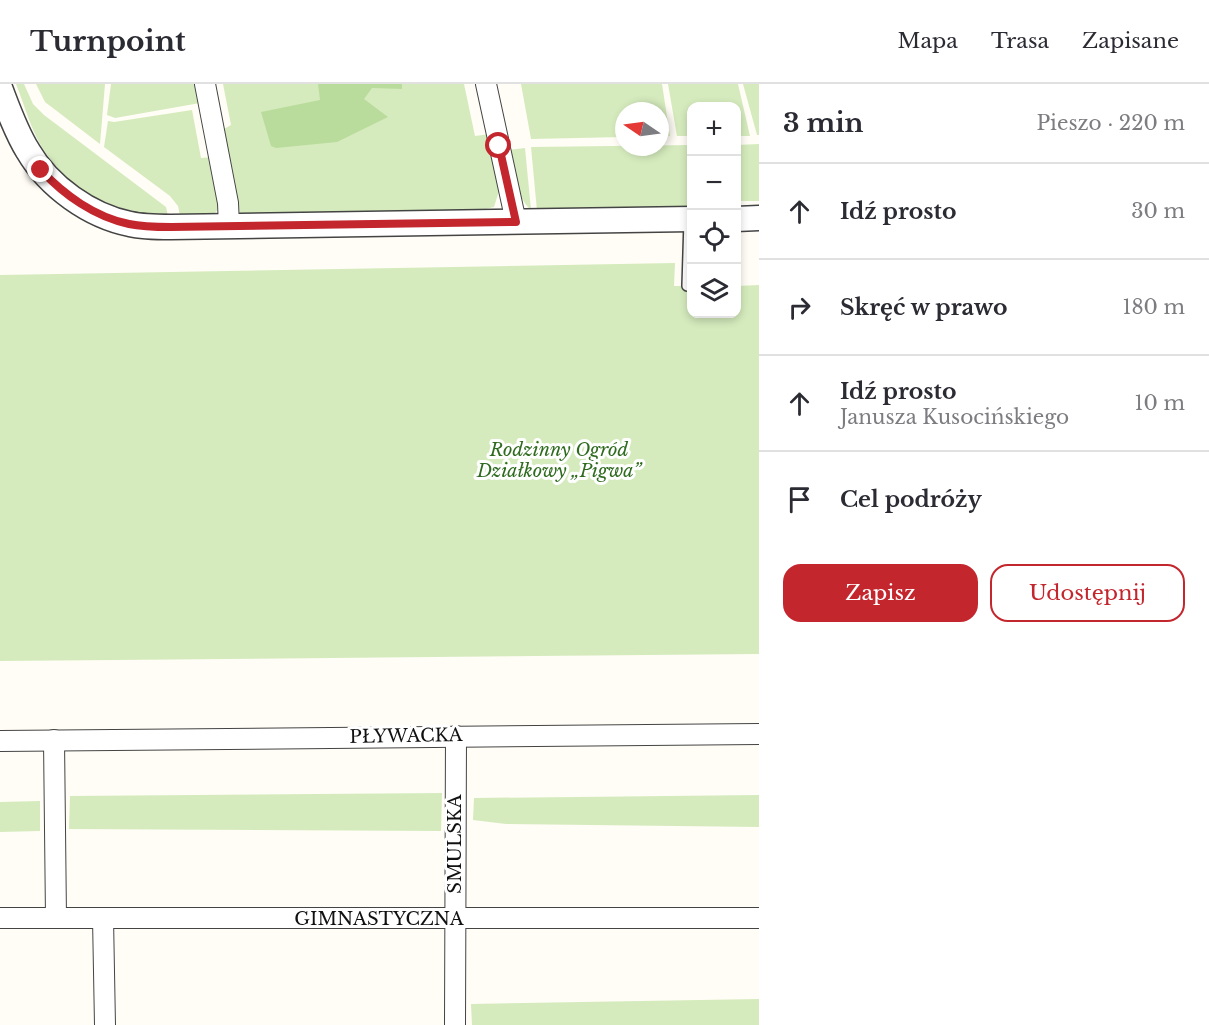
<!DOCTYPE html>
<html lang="pl">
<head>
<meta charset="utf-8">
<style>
	body { margin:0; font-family:"Libre Baskerville",serif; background:#f2f2f3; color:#2b2b33 }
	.controls { position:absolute; right:18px; top:18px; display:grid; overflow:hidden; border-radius:12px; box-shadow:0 3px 9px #0003 }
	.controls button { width:54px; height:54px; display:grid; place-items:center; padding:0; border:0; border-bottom:2px solid #e1e1e2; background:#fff; color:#2b2b33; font:30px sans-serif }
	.compass { position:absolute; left:615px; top:18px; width:54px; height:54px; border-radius:50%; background:#fff; box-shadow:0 3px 9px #0003; rotate:283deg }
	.stop { position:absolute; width:18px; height:18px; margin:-14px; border:4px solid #c4262e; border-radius:50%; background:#fff }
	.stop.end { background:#c4262e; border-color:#fff; box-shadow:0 2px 6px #0008 }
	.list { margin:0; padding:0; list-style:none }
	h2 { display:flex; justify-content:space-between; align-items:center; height:78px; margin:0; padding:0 24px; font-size:26px }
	h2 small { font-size:20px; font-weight:400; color:#7c7c81 }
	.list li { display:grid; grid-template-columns:39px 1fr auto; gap:18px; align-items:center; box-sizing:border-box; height:96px; padding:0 24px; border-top:2px solid #e1e1e2 }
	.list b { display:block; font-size:22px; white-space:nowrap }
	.list p { margin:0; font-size:20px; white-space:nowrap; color:#7c7c81 }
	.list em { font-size:20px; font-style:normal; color:#7c7c81 }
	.actions { display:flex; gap:12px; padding:18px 24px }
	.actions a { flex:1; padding:14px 0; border:2px solid #c4262e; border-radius:18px; text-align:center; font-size:21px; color:#c4262e }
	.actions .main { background:#c4262e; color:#fff }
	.icon { flex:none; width:33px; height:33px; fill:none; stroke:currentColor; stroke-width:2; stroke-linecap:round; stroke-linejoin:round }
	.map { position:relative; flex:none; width:759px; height:941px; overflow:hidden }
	header { display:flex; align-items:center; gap:36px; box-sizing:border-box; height:84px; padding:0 30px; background:#fff; border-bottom:2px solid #e1e1e2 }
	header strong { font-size:28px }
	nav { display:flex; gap:33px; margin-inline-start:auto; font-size:21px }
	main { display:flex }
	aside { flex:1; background:#fff }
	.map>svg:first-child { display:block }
	.green { fill:#d5ebbd }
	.forest { fill:#b9dc9c }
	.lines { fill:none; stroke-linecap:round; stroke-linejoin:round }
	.service-casing { stroke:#444; stroke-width:12 }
	.minor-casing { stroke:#444; stroke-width:22 }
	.tertiary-casing { stroke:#444; stroke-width:27 }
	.service { stroke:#fff; stroke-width:9 }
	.minor { stroke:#fff; stroke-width:20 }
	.tertiary { stroke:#fff; stroke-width:24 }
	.route { stroke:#c4262e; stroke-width:8 }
	.labels { text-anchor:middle; stroke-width:6; stroke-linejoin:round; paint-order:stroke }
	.park-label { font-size:18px; font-style:italic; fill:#2f6b1f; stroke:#fff }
	.street-label { font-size:18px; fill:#111; stroke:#fff }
</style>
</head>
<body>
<header>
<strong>Turnpoint</strong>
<nav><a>Mapa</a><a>Trasa</a><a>Zapisane</a></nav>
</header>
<main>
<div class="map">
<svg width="759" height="941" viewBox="0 0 759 941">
	<rect width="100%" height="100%" fill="#fffdf5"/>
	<g class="green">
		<path d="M16,0H24L33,20L44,31L166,123L168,132C115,129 68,108 40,60C30,42 24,20 16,0Z"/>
		<path d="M36,0H105L100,60L45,18Z"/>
		<path d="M111,0H196L200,19L115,34L107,31Z"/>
		<path d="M223,0H464L475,52L490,50L499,107L494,123L477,127L243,131L239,127L224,45L231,41Z"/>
		<path d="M521,0H662L670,52L660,53V27H624V53L531,55Z"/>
		<path d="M668,0H738L750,52H737L736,22H692L691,52H677Z"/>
		<path d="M743,0H759V51H757Z"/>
		<path d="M192,26L201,74L212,73L219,123C213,138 194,133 180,132L178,122L170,112L104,63L108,37L114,38Z"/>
		<path d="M759,60V117H741V120H737V61Z"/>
		<path d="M691,61V127H537L531,63Z"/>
		<path d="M525,64L531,126C515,111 513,87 508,66Z"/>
		<path d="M675,179L674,202H691L692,230H736L737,202L759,201V570L0,577V191Z"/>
		<path d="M442,709L441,747L69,745L70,712Z"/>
		<path d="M759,711V743L506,740L473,736L474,714Z"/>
		<path d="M40,717V747L0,748V718Z"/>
		<path d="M759,915V941H472L471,920Z"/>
	</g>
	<path class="forest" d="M318,0H402V5L372,4L364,15L388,33L337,58L276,64L271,62L261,28L320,16Z"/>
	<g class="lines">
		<g class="service-casing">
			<path id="service" d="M687,202L689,136"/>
		</g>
		<g class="minor-casing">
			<g id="minor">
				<path d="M205,0L228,119L229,142"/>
				<path d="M486,0L516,138"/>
				<path d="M54,656L56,834"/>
				<path d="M0,657L759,650"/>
				<path d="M0,834H759"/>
				<path d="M103,834L105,941"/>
				<path d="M455,941L456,652"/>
			</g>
		</g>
		<g class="tertiary-casing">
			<g id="tertiary">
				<path d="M0,4C8,25 16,48 28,67C49,103 90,132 130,140C143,143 157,143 171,143L692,135"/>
				<path d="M736,135L759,134"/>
			</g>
		</g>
		<use href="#service" class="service"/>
		<use href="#minor" class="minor"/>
		<use href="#tertiary" class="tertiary"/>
	</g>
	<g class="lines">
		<path class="route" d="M41,86C64,111 95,133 129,140C143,143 157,143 171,143L516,138L499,62"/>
	</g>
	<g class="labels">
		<g class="park-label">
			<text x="559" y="372">Rodzinny Ogród<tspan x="559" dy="21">Działkowy „Pigwa”</tspan></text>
		</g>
		<g class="street-label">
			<text transform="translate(406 652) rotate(-1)" y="6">PŁYWACKA</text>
			<text transform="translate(455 760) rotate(-90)" y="6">SMULSKA</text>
			<text x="379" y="841">GIMNASTYCZNA</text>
		</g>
	</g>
</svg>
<div class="controls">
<button>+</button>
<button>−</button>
<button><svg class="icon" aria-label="locate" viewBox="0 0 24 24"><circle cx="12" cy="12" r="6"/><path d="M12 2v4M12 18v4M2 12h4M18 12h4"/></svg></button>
<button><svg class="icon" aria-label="layers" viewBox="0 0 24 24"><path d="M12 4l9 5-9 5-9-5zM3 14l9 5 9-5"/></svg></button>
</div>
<svg class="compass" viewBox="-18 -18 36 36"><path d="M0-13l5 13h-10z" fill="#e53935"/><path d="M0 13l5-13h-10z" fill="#7c7c81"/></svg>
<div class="stop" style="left:499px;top:62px"></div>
<div class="stop end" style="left:41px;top:86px"></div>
</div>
<aside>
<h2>3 min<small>Pieszo · 220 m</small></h2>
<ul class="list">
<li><svg class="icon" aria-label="ahead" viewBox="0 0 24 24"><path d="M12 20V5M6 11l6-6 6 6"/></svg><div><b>Idź prosto</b></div><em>30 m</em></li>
<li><svg class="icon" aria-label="right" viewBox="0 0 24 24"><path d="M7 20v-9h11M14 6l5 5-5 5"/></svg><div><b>Skręć w prawo</b></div><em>180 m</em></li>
<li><svg class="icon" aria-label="ahead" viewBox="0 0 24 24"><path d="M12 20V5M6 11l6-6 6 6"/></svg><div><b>Idź prosto</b><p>Janusza Kusocińskiego</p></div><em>10 m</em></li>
<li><svg class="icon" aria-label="arrive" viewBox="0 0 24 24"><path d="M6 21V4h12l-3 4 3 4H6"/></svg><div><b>Cel podróży</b></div></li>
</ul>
<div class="actions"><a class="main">Zapisz</a><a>Udostępnij</a></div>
</aside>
</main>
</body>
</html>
